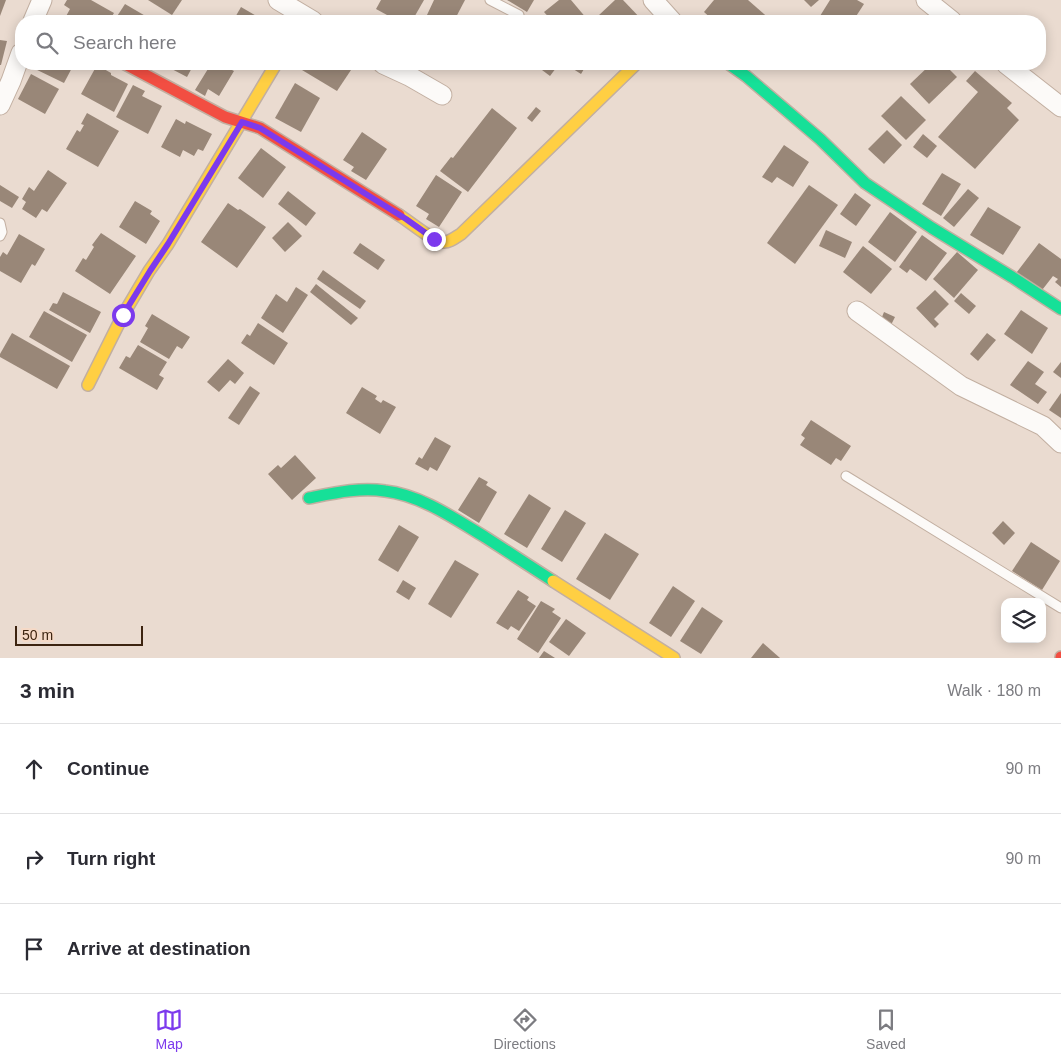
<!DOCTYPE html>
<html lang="en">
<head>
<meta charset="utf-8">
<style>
	body { margin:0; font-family:Arial,sans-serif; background:#f7f7f7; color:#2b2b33 }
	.controls { position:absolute; right:15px; bottom:15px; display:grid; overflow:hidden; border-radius:10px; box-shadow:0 2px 12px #0003 }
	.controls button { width:45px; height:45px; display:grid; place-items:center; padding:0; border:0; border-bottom:1px solid #e1e1e2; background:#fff; color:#2b2b33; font:25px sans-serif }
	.scale { position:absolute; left:15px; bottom:12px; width:128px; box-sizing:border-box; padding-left:5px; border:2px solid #3d2410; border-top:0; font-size:14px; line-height:18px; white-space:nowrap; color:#3d2410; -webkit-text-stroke:4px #f5d9c6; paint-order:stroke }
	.stop { position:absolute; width:15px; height:15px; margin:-11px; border:4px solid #7c3aed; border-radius:50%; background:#fff }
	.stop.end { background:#7c3aed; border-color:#fff; box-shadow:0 1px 5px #0008 }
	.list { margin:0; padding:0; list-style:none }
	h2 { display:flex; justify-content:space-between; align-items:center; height:65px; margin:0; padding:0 20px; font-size:21px }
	h2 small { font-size:16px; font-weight:400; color:#7c7c81 }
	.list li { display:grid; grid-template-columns:32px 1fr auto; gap:15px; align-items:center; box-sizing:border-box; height:90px; padding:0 20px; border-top:1px solid #e1e1e2 }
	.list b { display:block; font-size:19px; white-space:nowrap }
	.list em { font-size:16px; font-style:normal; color:#7c7c81 }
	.icon { flex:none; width:28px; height:28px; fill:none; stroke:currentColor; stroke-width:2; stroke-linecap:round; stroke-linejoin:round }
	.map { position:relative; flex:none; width:1061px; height:658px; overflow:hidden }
	.search { position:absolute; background:#fff; box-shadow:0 2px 12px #0003; left:15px; right:15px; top:15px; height:55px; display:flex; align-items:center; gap:12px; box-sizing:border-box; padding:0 18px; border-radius:20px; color:#7c7c81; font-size:19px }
	.sheet { height:335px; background:#fff }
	nav { display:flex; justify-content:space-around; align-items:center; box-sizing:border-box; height:70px; border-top:1px solid #e1e1e2; background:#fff; font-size:14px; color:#7c7c81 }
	nav a { display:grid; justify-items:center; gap:2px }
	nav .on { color:#7c3aed }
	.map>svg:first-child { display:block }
	.building { fill:#998778 }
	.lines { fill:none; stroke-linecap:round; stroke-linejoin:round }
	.lane-casing { stroke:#c2afa1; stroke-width:11 }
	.street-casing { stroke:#c2afa1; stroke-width:21 }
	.fast-casing { stroke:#c2afa1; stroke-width:14 }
	.slow-casing { stroke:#c2afa1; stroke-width:14 }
	.jam-casing { stroke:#c2afa1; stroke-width:14 }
	.lane { stroke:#fcfaf8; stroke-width:9 }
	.street { stroke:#fcfaf8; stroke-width:19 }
	.fast { stroke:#16e098; stroke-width:11 }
	.slow { stroke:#ffcf43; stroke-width:11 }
	.jam { stroke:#f24e42; stroke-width:11 }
	.route { stroke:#7c3aed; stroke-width:6 }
</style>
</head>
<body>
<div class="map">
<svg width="1061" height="658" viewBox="0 0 1061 658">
	<rect width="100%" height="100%" fill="#eadbd0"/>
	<g class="building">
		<path d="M0,0H6L0,16Z"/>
		<path d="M67,0H91L114,13L109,21H67L64,20L70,9L64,5Z"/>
		<path d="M148,0H182L172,15Z"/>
		<path d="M381,0H424L412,21H398L376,9Z"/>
		<path d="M434,0H465L454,21H440L427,15Z"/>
		<path d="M507,0H534L527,12Z"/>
		<path d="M559,0H571L587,19L584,21H552L544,12Z"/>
		<path d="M615,0H623L643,21H603L598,16Z"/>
		<path d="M714,0H748L772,21H714L704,12Z"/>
		<path d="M804,0H819L811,7Z"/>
		<path d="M830,0H857L864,4L853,21H828L820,16Z"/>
		<path d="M125,4L154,21H114Z"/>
		<path d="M241,7L265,21H233Z"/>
		<path d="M0,40L7,41L1,65H0Z"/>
		<path d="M32,64H74L64,83L31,67Z"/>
		<path d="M165,64H194L187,77L164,65Z"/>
		<path d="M211,64H220L234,71L219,96L208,89L205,96L195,90Z"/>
		<path d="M306,64H341L351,70L337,91L302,70Z"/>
		<path d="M410,64H425L421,70Z"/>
		<path d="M534,64H559L550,76Z"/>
		<path d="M568,64H587L581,74L567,65Z"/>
		<path d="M931,64H944L957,77L929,104L910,84Z"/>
		<path d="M97,65L111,73V75L128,84L114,112L81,94Z"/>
		<path d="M975,71L1012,103L1007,108L1019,120L975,169L938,137L978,92L966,81Z"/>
		<path d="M31,74L59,89L45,114L18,99Z"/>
		<path d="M295,83L320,98L301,132L275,118Z"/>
		<path d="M133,85L145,91L142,96L162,106L148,134L116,117Z"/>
		<path d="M901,96L926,120L906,140L881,116Z"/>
		<path d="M536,107L541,111L532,122L527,118Z"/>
		<path d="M492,108L517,128L468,192L440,171L451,157L453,158Z"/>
		<path d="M87,113L119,131L98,167L66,149L77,130L80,132L84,125L81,124Z"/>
		<path d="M176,119L185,124L186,121L212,134L203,151L198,149L194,156L183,150L180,157L161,147Z"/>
		<path d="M887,130L902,145L884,164L868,149Z"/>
		<path d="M362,132L387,149L366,180L351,171L354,167L343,160Z"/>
		<path d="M923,134L937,146L927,158L913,147Z"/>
		<path d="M784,145L809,162L793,187L777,177L772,183L762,177Z"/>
		<path d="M261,148L286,167L263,198L238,178Z"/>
		<path d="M48,170L67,183L47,212L42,209L36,218L22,209L26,202L22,199L29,187L34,191Z"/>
		<path d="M942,173L961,184L941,216L922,204Z"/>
		<path d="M436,175L462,192L439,227L426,219L429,214L416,206Z"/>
		<path d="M0,185L19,197L12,208L0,201Z"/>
		<path d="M809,185L838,205L795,264L767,243Z"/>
		<path d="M968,189L979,198L954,227L943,218Z"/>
		<path d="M288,191L316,213L306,226L278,204Z"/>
		<path d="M855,193L871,205L856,226L840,214Z"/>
		<path d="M135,201L152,211L150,214L160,221L146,244L119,227Z"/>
		<path d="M228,203L238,210L240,209L266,227L237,268L201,242Z"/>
		<path d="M988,207L1021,227L1003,255L970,235Z"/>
		<path d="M890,212L917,232L895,262L868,242Z"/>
		<path d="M288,222L302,236L285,252L272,238Z"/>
		<path d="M826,230L852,242L845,258L819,246Z"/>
		<path d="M101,233L136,256L110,294L75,271L83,258L86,260L94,247L92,245Z"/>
		<path d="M19,234L45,249L35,266L32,264L21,283L0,271V257L3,252L7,255Z"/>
		<path d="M922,235L947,253L926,281L910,269L907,273L899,267Z"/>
		<path d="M360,243L385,260L378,270L353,253Z"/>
		<path d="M1039,243L1061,259V287L1055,282L1058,279L1053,276L1039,294L1014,276Z"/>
		<path d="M863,246L892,269L871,294L843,272Z"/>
		<path d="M957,252L978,270L954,298L933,279Z"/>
		<path d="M323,270L366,301L360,309L317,279Z"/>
		<path d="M316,284L358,318L351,325L310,292Z"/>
		<path d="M296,287L308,295L283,333L261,318L276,294L287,302Z"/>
		<path d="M935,290L949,304L934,319L939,324L935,328L916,308Z"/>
		<path d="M63,292L101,312L90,333L49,310L53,303L57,304Z"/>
		<path d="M961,293L976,306L969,314L954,301Z"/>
		<path d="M1021,310L1048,328L1032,354L1004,334Z"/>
		<path d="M44,311L87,335L72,362L29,337Z"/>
		<path d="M884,312L895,317L890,327L880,322Z"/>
		<path d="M152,314L190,337L182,349L177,346L169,359L140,342L148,328L145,326Z"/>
		<path d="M258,323L288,343L274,365L241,343L247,334L250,336Z"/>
		<path d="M12,333L70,366L57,389L0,357V354Z"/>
		<path d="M987,333L996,340L978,361L970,354Z"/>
		<path d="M138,345L167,362L159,375L164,378L157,390L119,368L126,356L130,358Z"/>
		<path d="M228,359L244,373L235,384L230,380L219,392L207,382Z"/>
		<path d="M1028,361L1044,372L1035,384L1047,392L1038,404L1010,385Z"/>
		<path d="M1061,362V378L1053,372Z"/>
		<path d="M250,386L260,393L239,425L228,418Z"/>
		<path d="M362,387L377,396L375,399L381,403L383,400L396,407L380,434L346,413Z"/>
		<path d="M1061,393V418L1049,410Z"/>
		<path d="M811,420L851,446L841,461L836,458L831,465L800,445L805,438L801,435Z"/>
		<path d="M435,437L451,446L437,471L430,467L428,471L415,464L419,457L422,459Z"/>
		<path d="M295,455L316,478L292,500L268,474L278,465L281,468Z"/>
		<path d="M479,477L488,482L486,485L497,492L479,523L458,510Z"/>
		<path d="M529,494L551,508L527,548L504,534Z"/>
		<path d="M565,510L586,523L562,562L541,549Z"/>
		<path d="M1003,521L1015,533L1004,545L992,533Z"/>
		<path d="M399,525L419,537L398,572L378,560Z"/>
		<path d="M605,533L639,554L610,600L576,579Z"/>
		<path d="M1031,542L1060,561L1042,590L1012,571Z"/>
		<path d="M455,560L479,574L451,618L428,604Z"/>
		<path d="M403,580L416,588L409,600L396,592Z"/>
		<path d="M673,586L695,601L671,637L649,623Z"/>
		<path d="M518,590L529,597L527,600L536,606L519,631L511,626L508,630L496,623Z"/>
		<path d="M541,601L555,609L552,612L561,618L538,653L517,639Z"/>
		<path d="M702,607L723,621L701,654L680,641Z"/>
		<path d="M566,619L586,633L569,656L549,642Z"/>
		<path d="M763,643L780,658H751Z"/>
		<path d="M544,651L555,658H539Z"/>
	</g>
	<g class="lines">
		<g class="lane-casing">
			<g id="lane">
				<path d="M490,0L519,15"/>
				<path d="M0,223L2,232L0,236"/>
				<path d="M846,476L1061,608"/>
			</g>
		</g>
		<g class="street-casing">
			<g id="street">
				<path d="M278,0L313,21"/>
				<path d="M653,0L672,21"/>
				<path d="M926,0L952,21"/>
				<path d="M33,21L42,0"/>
				<path d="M383,64L409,76L442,95"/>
				<path d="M1006,64L1061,107"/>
				<path d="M0,105L11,81L21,53"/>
				<path d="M857,311L961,386L1043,426L1061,443"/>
			</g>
		</g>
		<g class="fast-casing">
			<g id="fast">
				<path d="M729,64L746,76L820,139L865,183L932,228L1012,277L1061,309"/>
				<path d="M309,498C334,493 360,487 385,491C421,495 455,519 485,537C508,552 530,566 553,581"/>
			</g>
		</g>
		<g class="slow-casing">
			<g id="slow">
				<path d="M399,215C409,221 432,241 443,242C449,243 456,237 461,234L636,64"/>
				<path d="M88,385L123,315L149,271L168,244L276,64"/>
				<path d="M553,581L674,658"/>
			</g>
		</g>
		<g class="jam-casing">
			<g id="jam">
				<path d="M125,64L225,117L260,128L399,215"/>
				<path d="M1061,657V658"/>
			</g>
		</g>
		<use href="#lane" class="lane"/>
		<use href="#street" class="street"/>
		<use href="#fast" class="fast"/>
		<use href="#slow" class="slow"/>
		<use href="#jam" class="jam"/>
	</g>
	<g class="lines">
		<path class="route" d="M123,315L150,271L168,244L242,122L260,128L406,219L434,239"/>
	</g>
</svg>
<div class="controls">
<button><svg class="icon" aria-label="layers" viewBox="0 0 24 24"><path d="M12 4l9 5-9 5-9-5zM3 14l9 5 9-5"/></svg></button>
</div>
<div class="scale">50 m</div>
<div class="stop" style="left:123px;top:315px"></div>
<div class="stop end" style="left:434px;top:239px"></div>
<div class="search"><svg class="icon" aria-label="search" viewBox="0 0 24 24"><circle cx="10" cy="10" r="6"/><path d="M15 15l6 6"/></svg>Search here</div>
</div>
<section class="sheet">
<h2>3 min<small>Walk · 180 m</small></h2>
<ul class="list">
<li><svg class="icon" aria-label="ahead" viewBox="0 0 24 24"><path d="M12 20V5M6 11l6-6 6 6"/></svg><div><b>Continue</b></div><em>90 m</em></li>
<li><svg class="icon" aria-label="right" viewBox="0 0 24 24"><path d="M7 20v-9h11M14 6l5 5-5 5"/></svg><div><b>Turn right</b></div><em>90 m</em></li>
<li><svg class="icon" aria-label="arrive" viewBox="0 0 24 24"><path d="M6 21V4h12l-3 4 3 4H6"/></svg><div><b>Arrive at destination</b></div></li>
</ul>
</section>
<nav>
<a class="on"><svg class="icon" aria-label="map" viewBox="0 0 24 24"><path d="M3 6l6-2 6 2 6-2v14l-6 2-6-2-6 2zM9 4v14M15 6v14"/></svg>Map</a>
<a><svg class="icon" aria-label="directions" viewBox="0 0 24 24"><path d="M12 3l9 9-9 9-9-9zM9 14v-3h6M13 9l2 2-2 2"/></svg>Directions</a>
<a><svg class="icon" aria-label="saved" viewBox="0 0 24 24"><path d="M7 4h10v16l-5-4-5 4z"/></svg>Saved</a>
</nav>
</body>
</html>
